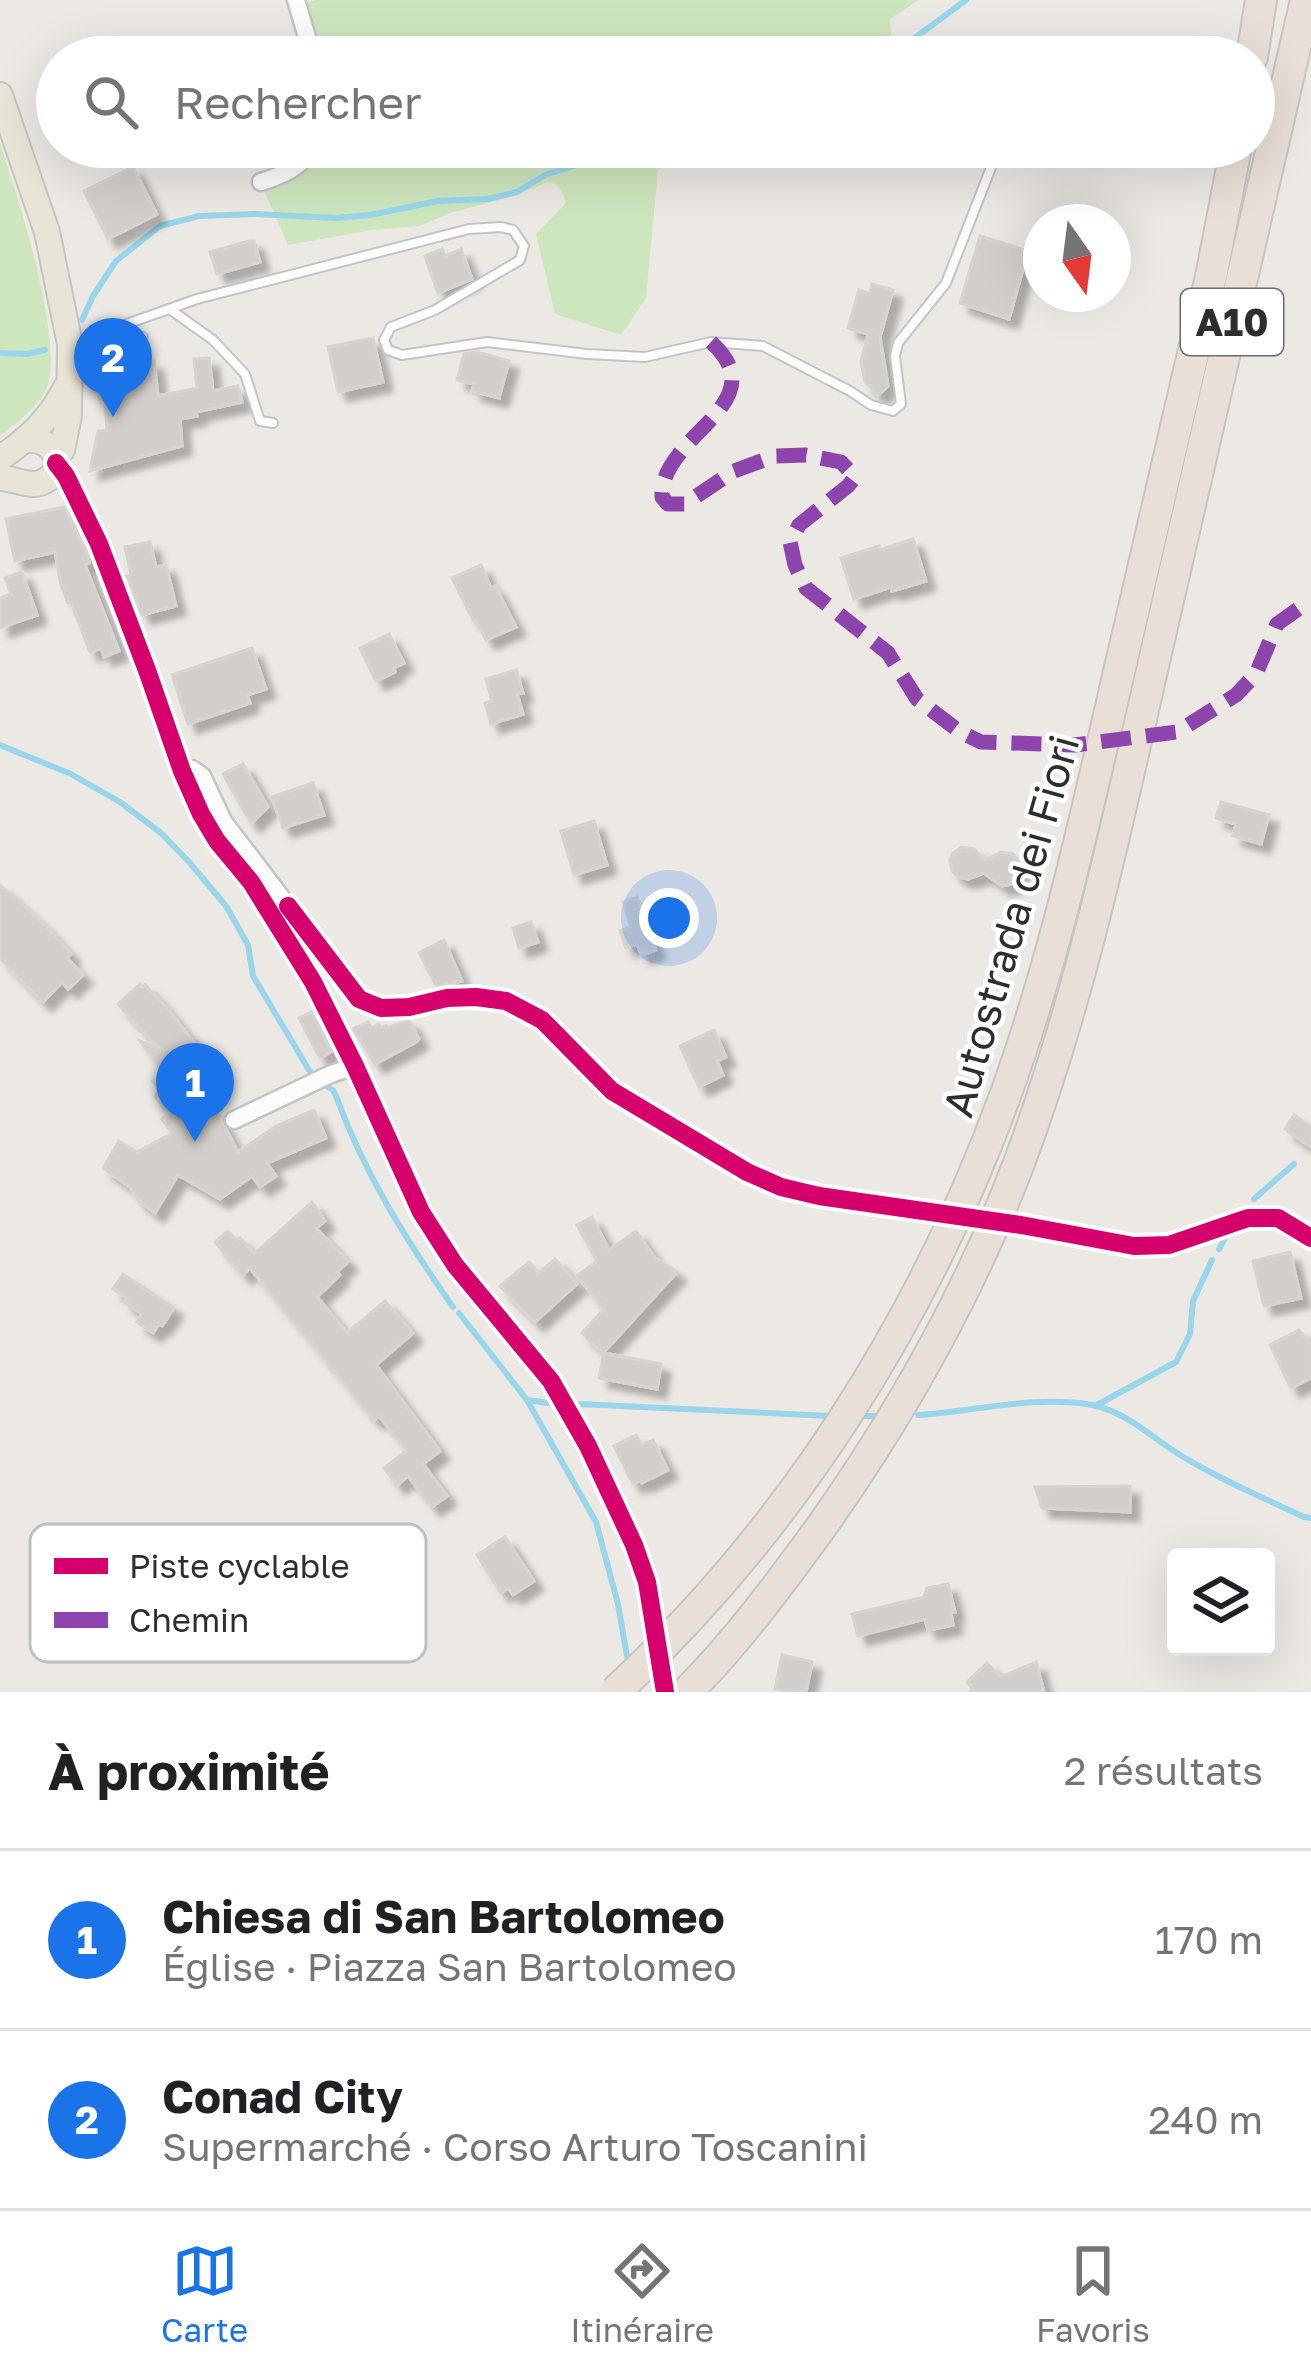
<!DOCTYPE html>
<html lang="fr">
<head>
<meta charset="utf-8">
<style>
	body { margin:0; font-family:"Golos Text",sans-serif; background:#f6f6f6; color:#202124 }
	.controls { position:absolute; right:36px; bottom:36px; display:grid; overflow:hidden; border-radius:12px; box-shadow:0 12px 48px #0002 }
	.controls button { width:108px; height:108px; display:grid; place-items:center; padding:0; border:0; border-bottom:3px solid #e0e0e0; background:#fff; color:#202124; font:60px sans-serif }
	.compass { position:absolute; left:1023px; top:204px; width:108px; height:108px; border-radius:50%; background:#fff; box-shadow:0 12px 48px #0002; rotate:166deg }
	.you { position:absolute; left:669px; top:918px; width:42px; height:42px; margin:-30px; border:9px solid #fff; border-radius:50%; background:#1a73e8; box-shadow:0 0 0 18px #1a73e833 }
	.badge { display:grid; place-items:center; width:78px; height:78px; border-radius:50%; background:#1a73e8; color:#fff; font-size:39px; font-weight:700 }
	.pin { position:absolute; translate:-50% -99px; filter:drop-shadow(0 3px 6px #0008) }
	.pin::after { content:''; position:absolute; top:63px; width:42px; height:36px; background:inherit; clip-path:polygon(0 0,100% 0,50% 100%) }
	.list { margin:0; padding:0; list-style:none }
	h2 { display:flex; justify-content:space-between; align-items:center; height:156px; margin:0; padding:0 48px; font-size:51px }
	h2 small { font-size:39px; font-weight:400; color:#757577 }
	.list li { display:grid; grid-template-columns:78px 1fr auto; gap:36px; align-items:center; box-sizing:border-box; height:180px; padding:0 48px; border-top:3px solid #e0e0e0 }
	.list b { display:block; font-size:45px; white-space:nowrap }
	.list p { margin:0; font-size:39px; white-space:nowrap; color:#757577 }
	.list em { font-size:39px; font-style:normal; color:#757577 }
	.icon { flex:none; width:66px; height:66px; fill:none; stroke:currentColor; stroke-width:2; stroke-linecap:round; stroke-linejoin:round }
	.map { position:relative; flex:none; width:1311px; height:1692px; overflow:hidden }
	.search { position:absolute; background:#fff; box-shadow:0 12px 48px #0002; left:36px; right:36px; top:36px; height:132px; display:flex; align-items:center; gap:30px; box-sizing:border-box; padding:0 42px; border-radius:66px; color:#757577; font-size:45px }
	.sheet { height:516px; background:#fff }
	nav { display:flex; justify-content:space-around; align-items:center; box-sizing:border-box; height:168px; border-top:3px solid #e0e0e0; background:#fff; font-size:33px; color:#757577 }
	nav a { display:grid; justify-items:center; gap:6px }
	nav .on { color:#1a73e8 }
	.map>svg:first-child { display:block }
	.green { fill:#cee6be }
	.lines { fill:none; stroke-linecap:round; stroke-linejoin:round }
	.stream { stroke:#99d6ec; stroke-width:6 }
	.building { fill:#d1cecb; stroke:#d7d4d0; stroke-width:3; filter:url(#shadow) }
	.service-casing { stroke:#c5c4c5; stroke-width:12 }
	.minor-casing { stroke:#c5c4c5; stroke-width:21 }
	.tertiary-casing { stroke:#c5c4c5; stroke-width:26 }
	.primary-casing { stroke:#c6c5c4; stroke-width:28 }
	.motorway-casing { stroke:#c6c5c4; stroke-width:34 }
	.service { stroke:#fcfcfb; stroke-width:8 }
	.minor { stroke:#fcfcfb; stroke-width:16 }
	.tertiary { stroke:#fcfcfb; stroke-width:21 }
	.primary { stroke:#e8e4d6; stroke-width:24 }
	.motorway { stroke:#eadfd6; stroke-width:30 }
	.motorway-bridge-casing { stroke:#c6c5c4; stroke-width:34; stroke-linecap:butt }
	.motorway-bridge { stroke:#eadfd6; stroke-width:30 }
	.quiet { stroke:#8e44ad; stroke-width:15; stroke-dasharray:30 15; stroke-linecap:butt }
	.cycleway-casing { stroke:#fff; stroke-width:26 }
	.cycleway { stroke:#d6006c; stroke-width:18 }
	.labels { text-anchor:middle; stroke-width:9; stroke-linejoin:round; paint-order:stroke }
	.shield { fill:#fff; stroke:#6d6d6d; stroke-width:3 }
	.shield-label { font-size:39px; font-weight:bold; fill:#2e2e2e }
	.street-label { font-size:42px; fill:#2e2e2e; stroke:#fff }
	.key { fill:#fff; stroke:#c0c0c0; stroke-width:3 }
	.key-label { font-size:33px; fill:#2e2e2e }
</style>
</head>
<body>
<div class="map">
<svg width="1311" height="1692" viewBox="0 0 1311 1692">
	<defs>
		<filter id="shadow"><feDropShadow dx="9" dy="9" stdDeviation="3" flood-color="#0004"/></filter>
	</defs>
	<rect width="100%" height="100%" fill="#ece8e4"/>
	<g class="green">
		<path d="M315,0H919L890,19L893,57H324L306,3Z"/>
		<path d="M0,144C17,192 66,346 46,390C37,408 15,424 0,436Z"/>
		<path d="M315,147H745L658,169L646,298L621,335L555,314L536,234L566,203C563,192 560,184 548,182L514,196L450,213L420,226L372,230L288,245L263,188Z"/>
	</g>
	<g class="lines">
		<g class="stream">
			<path d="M889,57L966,0"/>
			<path d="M82,320L93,296L116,261L160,226L199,216L255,214L336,218L370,215L438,201L487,199L517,192L545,175L593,160L669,147"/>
			<path d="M0,353L27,354L45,350"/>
			<path d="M0,745L71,774L120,802L161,833L190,863L226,906L248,945L253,976L315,1080L333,1090L336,1096C364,1173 406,1240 453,1307"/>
			<path d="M1254,1199L1294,1164"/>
			<path d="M1219,1249L1230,1229"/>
			<path d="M459,1313L527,1400L596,1522L618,1604L628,1662"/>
			<path d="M527,1400L555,1404"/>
			<path d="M579,1404L830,1416"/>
			<path d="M1095,1406L1176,1362L1190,1334L1193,1301L1212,1260"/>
			<path d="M918,1415C975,1411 1035,1395 1092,1405C1127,1412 1151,1437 1180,1455C1219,1479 1262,1497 1304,1517L1311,1518"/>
			<path d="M855,1416H876"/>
		</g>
	</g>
	<g class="building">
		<path d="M133,167L157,214L108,239L84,191Z"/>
		<path d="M980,236L1028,251L1009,319L960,303Z"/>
		<path d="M249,241H254L260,262L217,274L210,252Z"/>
		<path d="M442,249L445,256L461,249L472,279L438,293L425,256Z"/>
		<path d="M872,284L893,290L880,337L888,386L878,395L865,382L861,362L868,334L848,328L859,290L870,294Z"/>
		<path d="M373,338L383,382L338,392L328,347Z"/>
		<path d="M477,352L509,361L499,398L472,391L474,384L457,380L464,354Z"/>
		<path d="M209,358L213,391L238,386L242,402L196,412L197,416L180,419L182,446L90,471L98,431L107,430L104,390L94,391L91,374L154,361L158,396L197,388L194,359Z"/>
		<path d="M64,507L88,556L89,563L85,565L119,651L104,657L101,648L90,652L71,602L68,603L61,585L55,552L15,561L6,519Z"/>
		<path d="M913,539L926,581L892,591L891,587L854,599L841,558L879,546L880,550Z"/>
		<path d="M150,542L156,567L166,565L176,606L142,615L127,576L131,575L125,547Z"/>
		<path d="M481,565L491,588L495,586L516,627L486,640L476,618L473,620L452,578Z"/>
		<path d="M22,572L37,615L0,628V598L11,594L5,578Z"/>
		<path d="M389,634L404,663L394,668L395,672L376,681L360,648Z"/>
		<path d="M252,648L266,689L247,695L250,703L188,724L172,675Z"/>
		<path d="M516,670L523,693L517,694L523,714L491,724L485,703L492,701L486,679Z"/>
		<path d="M243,764L268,807L251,823L223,774Z"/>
		<path d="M313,783L324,815L283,828L272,797Z"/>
		<path d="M1221,802L1269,815L1261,844L1233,836L1236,824L1216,818Z"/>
		<path d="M594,821L607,865L574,875L561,831Z"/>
		<path d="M962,847L974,849L985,860L1001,852L1013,854L1020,863L1018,878L1011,884L1002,886L984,873L968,879L959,877L952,871L950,862L952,854Z"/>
		<path d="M0,885L43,924L71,954L67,958L83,975L68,989L62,982L43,1002L0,958Z"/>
		<path d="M637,897L656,950L641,955L637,944L626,948L620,931L631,927L623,902Z"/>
		<path d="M531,922L538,942L519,948L513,928Z"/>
		<path d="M444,940L462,981L437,987L419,953Z"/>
		<path d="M140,984L143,987L145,985L170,1012L196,1045L193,1048L195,1051L173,1068L208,1114L216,1110L238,1152L276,1126L314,1110L326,1138L267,1163L276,1176L260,1187L252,1176L220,1199L178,1175L155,1213L138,1200L130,1187L103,1168L119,1141L137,1152L172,1133L162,1119L168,1114L155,1096L160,1089L153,1081L164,1073L140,1041L160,1049L118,1004Z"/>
		<path d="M311,1012L331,1052L320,1058L299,1018Z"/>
		<path d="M409,1020L419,1039L416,1042L375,1064L353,1029L368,1022L371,1028L379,1024L381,1028L386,1026L387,1028Z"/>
		<path d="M714,1030L726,1057L717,1061L723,1075L699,1087L680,1046Z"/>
		<path d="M1294,1115L1311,1127V1147L1285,1129Z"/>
		<path d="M312,1202L325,1221L316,1228L348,1262L337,1272L340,1275L317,1297L347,1333L385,1301L413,1333L376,1365L440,1451L423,1464L447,1496L432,1507L408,1476L397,1485L384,1468L407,1450L379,1416L374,1420L250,1268L243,1275L215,1242L228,1231L236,1240L240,1238L254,1254Z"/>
		<path d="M592,1217L609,1250L636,1231L655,1258L677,1272L603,1353L582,1333L604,1309L577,1276L597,1261L577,1225Z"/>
		<path d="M1290,1252L1301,1298L1264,1306L1253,1261Z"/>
		<path d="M555,1259L577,1284L535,1322L500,1286L529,1262L539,1273Z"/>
		<path d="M123,1274L174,1308L162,1326L159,1324L153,1333L137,1322L142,1314L124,1302L127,1298L113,1289Z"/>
		<path d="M1299,1330L1311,1345V1378L1291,1388L1270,1345Z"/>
		<path d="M604,1353L661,1364L657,1389L599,1378Z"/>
		<path d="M636,1435L642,1445L653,1440L668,1470L642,1483L641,1480L633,1484L614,1446Z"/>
		<path d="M1130,1486V1512L1042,1508L1035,1487Z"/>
		<path d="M505,1537L534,1581L513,1595L508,1588L501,1593L477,1555Z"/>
		<path d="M948,1584L955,1612L951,1613L953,1625L928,1630L925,1619L858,1636L852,1614L924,1597L927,1588Z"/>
		<path d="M782,1655L812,1662L806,1692L775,1689Z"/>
		<path d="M1036,1662L1044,1692H969L974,1690L967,1682L987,1663L1001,1677Z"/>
	</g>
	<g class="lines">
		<g class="service-casing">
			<g id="service">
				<path d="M171,310L213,340L245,374L260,421L273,423"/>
				<path d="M76,342L197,299L469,229L501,227L513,230L524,246L520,260L435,310L391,327L384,340L388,350L402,355L487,342L587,354L645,357L711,342L763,346L850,391L871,405L893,411L901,404L895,356L898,343L946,283L999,147"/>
				<path d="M72,365L143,337"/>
			</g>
		</g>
		<g class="minor-casing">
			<g id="minor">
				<path d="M296,0L313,57"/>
				<path d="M261,182C284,175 300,167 315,147"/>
				<path d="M182,771L192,769L202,776L223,821L359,999L381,1008L409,1007L447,998L476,997L506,1001L542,1020L612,1091L747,1172L781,1187L819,1196L1021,1225L1134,1246L1169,1245L1248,1218H1278L1311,1238"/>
				<path d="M234,1120L331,1074L355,1066"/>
			</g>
		</g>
		<g class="tertiary-casing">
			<path id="tertiary" d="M56,463L66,476L99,544L148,673L182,771L201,814L217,841L251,882L313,982L355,1066L421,1212L455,1265L551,1381L588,1446L634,1545L647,1582L665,1692"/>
		</g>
		<g class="primary-casing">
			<g id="primary">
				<path d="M0,95L47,232L70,344L69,416L62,450L56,455"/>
				<path d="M0,458C28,440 50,419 65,389"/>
				<path d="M0,478C13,478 28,487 40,483C68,474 59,437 26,440"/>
			</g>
		</g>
		<g class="motorway-casing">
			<g id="motorway">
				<path d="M1252,57L1261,0"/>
				<path d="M1127,638L1212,272L1236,147"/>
				<path d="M1158,644L1306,0"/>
			</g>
		</g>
		<use href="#service" class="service"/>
		<use href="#minor" class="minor"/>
		<use href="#tertiary" class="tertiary"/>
		<use href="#primary" class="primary"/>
		<use href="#motorway" class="motorway"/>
		<g class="motorway-bridge-casing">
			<g id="motorway-bridge">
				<path d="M615,1692C791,1529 923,1320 1005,1096C1059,948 1091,791 1127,638"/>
				<path d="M687,1692C736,1643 778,1586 819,1530C900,1416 969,1294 1019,1163C1082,995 1118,818 1158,644"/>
			</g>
		</g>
		<use href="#motorway-bridge" class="motorway-bridge"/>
		<path class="quiet" d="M711,342C779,404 660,434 662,497L668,504H685L734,471L775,456L806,455L841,462L855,477L848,486L799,525L790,542L795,565L806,588L888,653L917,699L960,732L981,742L1075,745L1177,732L1236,695L1256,674L1277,624L1298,609L1311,607"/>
		<g class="cycleway-casing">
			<g id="cycleway">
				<path d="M56,463L66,476L99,544L148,673L182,771L201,814L217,841L251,882L313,982L355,1066L421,1212L455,1265L551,1381L588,1446L634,1545L647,1582L665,1692"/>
				<path d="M288,906L359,999L381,1008L409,1007L447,998L476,997L506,1001L542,1020L612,1091L747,1172L781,1187L819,1196L1021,1225L1134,1246L1169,1245L1248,1218H1278L1311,1238"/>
			</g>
		</g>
		<use href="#cycleway" class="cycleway"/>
	</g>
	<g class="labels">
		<rect class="shield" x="1181" y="289" width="102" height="66" rx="9"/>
		<g class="shield-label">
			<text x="1232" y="336">A10</text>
		</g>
		<g class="street-label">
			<text transform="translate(1011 926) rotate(-74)" y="15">Autostrada dei Fiori</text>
		</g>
	</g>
	<rect x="30" y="1524" width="396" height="138" rx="18" class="key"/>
	<rect x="54" y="1558" width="54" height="16" fill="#d6006c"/>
	<rect x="54" y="1612" width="54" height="16" fill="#8e44ad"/>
	<g class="key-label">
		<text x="129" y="1578">Piste cyclable</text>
		<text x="129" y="1632">Chemin</text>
	</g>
</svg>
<div class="controls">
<button><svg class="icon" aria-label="layers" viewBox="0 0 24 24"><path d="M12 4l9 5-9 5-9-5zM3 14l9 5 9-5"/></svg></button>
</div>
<svg class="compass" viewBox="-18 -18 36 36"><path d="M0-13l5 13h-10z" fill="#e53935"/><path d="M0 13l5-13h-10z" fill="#757577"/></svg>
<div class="you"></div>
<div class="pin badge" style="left:195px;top:1142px">1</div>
<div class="pin badge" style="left:113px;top:417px">2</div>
<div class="search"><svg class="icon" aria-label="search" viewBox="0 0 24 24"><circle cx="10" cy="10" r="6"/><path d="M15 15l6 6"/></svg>Rechercher</div>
</div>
<section class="sheet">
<h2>À proximité<small>2 résultats</small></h2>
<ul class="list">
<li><span class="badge">1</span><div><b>Chiesa di San Bartolomeo</b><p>Église · Piazza San Bartolomeo</p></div><em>170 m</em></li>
<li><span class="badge">2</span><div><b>Conad City</b><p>Supermarché · Corso Arturo Toscanini</p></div><em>240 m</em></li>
</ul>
</section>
<nav>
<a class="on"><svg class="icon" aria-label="map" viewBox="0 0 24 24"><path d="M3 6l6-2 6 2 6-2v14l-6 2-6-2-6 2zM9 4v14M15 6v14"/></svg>Carte</a>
<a><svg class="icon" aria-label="directions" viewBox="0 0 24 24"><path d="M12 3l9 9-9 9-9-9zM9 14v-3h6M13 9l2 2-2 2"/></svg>Itinéraire</a>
<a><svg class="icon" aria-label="saved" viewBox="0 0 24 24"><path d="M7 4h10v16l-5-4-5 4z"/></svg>Favoris</a>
</nav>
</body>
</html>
